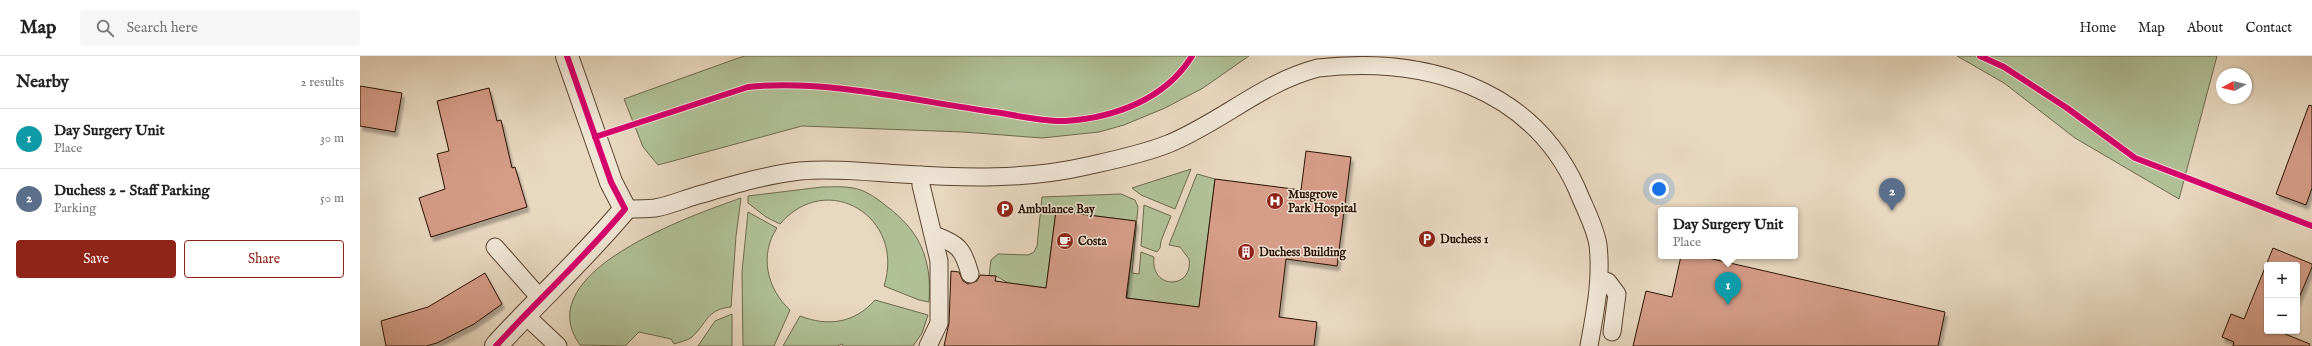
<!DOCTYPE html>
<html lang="en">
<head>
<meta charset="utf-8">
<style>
	body { margin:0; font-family:"IM FELL English",serif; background:#f6f6f6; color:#222 }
	.controls { position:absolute; right:12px; bottom:12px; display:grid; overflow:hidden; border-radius:4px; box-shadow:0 1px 3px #0004 }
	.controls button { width:36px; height:36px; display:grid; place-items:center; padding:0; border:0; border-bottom:1px solid #e0e0e0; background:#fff; color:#222; font:20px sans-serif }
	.compass { position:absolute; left:1856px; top:12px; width:36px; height:36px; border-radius:50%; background:#fff; box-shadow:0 1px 3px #0004; rotate:262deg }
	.you { position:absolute; left:1299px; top:133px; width:14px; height:14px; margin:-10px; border:3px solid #fff; border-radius:50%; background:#1a73e8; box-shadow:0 0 0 6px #1a73e833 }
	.badge { display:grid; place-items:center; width:26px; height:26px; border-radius:50%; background:#8f2418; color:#fff; font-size:13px; font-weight:700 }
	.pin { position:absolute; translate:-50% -33px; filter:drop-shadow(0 1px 2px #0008) }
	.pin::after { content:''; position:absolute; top:21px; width:14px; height:12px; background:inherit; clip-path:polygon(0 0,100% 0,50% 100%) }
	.popup { position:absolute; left:1298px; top:151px; width:140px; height:52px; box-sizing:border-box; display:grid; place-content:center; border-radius:4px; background:#fff; filter:drop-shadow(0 1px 3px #0005); font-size:13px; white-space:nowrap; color:#767676 }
	.popup b { font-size:15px; color:#222 }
	.popup::after { content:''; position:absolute; left:50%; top:100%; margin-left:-8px; border:8px solid transparent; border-top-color:#fff }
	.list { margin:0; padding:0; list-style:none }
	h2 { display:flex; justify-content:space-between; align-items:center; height:52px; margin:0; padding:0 16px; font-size:17px }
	h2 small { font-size:13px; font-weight:400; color:#767676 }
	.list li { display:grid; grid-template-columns:26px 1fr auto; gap:12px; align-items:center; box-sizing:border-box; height:60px; padding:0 16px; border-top:1px solid #e0e0e0 }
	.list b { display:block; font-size:15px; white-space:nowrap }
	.list p { margin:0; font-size:13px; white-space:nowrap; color:#767676 }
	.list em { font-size:13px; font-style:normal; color:#767676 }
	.actions { display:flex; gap:8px; padding:12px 16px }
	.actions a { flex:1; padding:9px 0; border:1px solid #8f2418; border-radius:4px; text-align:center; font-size:14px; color:#8f2418 }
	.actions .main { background:#8f2418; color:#fff }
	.icon { flex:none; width:22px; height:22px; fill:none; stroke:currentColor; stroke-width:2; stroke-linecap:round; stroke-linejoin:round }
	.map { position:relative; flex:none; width:1952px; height:290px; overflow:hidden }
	header { display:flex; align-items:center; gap:24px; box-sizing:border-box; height:56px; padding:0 20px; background:#fff; border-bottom:1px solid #e0e0e0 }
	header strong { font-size:19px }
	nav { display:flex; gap:22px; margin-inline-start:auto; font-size:14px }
	.search { width:280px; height:36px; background:#f6f6f6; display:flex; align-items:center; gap:10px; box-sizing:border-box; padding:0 14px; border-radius:4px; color:#767676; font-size:15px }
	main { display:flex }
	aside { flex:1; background:#fff }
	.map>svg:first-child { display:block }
	.green { fill:#b0c097; stroke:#6e6a4c }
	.building { fill:#d59c88; stroke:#2b1300; filter:url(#shadow) }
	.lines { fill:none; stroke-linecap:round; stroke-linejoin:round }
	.service-casing { stroke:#5a4430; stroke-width:19 }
	.minor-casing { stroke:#5a4430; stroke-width:24 }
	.tertiary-casing { stroke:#5a4430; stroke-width:24 }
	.service { stroke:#f0e6d6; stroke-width:17 }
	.minor { stroke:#f0e6d6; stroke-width:22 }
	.tertiary { stroke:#f0e6d6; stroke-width:22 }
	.cycleway-casing { stroke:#f0e6d6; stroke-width:8 }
	.cycleway { stroke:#d6006c; stroke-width:6 }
	.labels { text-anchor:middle; stroke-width:3; stroke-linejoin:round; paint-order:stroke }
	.poi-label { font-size:12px; font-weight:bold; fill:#2b1300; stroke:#f0e6d6; text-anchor:start }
</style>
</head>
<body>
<header>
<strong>Map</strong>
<div class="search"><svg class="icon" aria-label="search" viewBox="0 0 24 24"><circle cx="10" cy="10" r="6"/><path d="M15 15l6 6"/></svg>Search here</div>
<nav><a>Home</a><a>Map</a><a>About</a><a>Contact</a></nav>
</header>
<main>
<aside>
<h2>Nearby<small>2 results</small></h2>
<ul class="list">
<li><span class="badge" style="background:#0f9aa8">1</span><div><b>Day Surgery Unit</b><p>Place</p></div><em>30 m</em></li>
<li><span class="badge" style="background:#5c6f8a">2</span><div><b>Duchess 2 - Staff Parking</b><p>Parking</p></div><em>50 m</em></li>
</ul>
<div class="actions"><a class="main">Save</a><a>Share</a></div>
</aside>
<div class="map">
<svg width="1952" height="290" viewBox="0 0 1952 290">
	<defs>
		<filter id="shadow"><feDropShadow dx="2.5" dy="4.5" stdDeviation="1" flood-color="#0004"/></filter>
	</defs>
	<rect width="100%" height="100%" fill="#e8d8c0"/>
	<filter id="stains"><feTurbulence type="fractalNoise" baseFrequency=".005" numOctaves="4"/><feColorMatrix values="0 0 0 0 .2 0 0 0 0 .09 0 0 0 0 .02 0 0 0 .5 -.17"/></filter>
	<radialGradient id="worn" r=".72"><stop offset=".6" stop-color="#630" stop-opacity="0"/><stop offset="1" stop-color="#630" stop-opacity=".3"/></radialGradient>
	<g class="green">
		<path d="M384,0H889L843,32L805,52L764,69L739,76L682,82L603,76L442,70L298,109L283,91L264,43Z"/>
		<path d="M1597,0H1857L1819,143L1715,82L1644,27Z"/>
		<path d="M831,113L815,153L781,139L772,132Z"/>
		<path d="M837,118L855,123L839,251L767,242L775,165L696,155L686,232L648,227L636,220H629L631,204L638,198L668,199L674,196L677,190L682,141L761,138L775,144L778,151L772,217L779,218L781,196L794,201C790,235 834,233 829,203L820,191L809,189Z"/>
		<path d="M462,131C472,131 483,130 493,132C505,134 515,141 525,149C560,175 572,202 569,246L559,244L524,230C546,161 467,113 420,168L406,161L388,147V140Z"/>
		<path d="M381,142L376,180L371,251C347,253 347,267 332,281C327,285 319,286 314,288L311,283L279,276L265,290L220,289C167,216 333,159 381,142Z"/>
		<path d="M784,149L811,160L801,185L800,192L797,196L781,190Z"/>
		<path d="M388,156L417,172C399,199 407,233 430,254L414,290H383L382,216Z"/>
		<path d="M515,244L568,259L562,277L553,290H483L482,288L477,290H423L440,260C468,271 495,267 515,244Z"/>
		<path d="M372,258V290H338L355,265Z"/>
	</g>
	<g class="building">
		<path d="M0,30L42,37L35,76L0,70Z"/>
		<path d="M129,32L137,65L141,64L152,112L155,111L167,151L71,181L59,142L85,133L77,98L89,95L77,45Z"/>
		<path d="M1949,49L1952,50V132L1946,149L1916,138Z"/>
		<path d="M946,95L991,101L977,210L926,203L919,261L957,266L954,290H584L589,267L591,215L599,216L603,225L608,228L617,225L620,219L636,220L635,225L686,232L696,155L776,165L766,242L839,251L855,123L941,134Z"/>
		<path d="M1913,192L1952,208V211L1937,247V209H1907V275H1926L1925,278L1950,288L1949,290H1873L1874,286L1862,281L1871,258L1884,263Z"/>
		<path d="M1321,200H1339L1585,256L1578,290H1273L1286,235L1312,241Z"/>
		<path d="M125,217L142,248L114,268L77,287L66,290H26L21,265L68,251Z"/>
	</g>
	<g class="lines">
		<g class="service-casing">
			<g id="service">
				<path d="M561,119V129L579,205V267L568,290"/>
				<path d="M265,153C275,153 285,153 295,152C308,150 322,144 335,140C370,130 404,119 440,115C474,112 508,116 542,118C603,122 667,124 727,110C754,104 783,98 808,88C860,67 903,26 958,12C1065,0 1171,31 1217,133C1224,151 1235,170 1238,189C1242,224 1235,256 1229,290"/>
				<path d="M574,179C598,188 603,192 610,218"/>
				<path d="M135,191L180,242"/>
				<path d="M1240,223L1248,226L1257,238L1252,276"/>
				<path d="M165,259L198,290"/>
			</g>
		</g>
		<g class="minor-casing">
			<path id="minor" d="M207,0L251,126L265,153"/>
		</g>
		<g class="tertiary-casing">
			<path id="tertiary" d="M136,290C178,244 225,201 265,153"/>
		</g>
		<use href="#service" class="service"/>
		<use href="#minor" class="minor"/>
		<use href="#tertiary" class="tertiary"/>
		<g class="cycleway-casing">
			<g id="cycleway">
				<path d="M1620,0L1644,11L1707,52L1775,102L1952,170"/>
				<path d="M235,81L388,31C463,23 552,44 627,55C652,58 680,66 705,65C754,62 806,43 832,0"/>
				<path d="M136,290C178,244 225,201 265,153L251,126L207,0"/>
			</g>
		</g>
		<use href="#cycleway" class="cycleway"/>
	</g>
	<defs>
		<g id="hospital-disc" transform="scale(0.9)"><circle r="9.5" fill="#8f2418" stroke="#f0e6d6"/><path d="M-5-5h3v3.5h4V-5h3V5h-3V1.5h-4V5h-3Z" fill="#fff"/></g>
		<g id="parking-disc" transform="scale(0.9)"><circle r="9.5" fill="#8f2418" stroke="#f0e6d6"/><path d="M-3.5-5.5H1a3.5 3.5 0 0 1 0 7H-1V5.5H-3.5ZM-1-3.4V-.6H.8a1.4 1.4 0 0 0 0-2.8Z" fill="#fff"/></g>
		<g id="cafe-disc" transform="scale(0.9)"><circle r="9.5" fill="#8f2418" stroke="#f0e6d6"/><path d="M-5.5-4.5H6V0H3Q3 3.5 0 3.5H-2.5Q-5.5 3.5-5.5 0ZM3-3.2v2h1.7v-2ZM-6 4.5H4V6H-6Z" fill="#fff"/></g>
		<g id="building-disc" transform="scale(0.9)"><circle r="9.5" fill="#8f2418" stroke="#f0e6d6"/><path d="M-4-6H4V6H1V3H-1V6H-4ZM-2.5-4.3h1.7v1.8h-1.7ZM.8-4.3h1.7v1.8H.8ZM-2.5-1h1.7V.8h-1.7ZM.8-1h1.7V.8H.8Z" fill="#fff"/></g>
	</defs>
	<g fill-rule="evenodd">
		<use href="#hospital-disc" x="915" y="145"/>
		<use href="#parking-disc" x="645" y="153"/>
		<use href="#parking-disc" x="1067" y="183"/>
		<use href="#cafe-disc" x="705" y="185"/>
		<use href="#building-disc" x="886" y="196"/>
	</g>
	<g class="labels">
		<g class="poi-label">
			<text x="928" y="142">Musgrove<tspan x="928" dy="14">Park Hospital</tspan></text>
			<text x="658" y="157">Ambulance Bay</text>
			<text x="1080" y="187">Duchess 1</text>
			<text x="718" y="189">Costa</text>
			<text x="899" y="200">Duchess Building</text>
		</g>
	</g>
	<rect width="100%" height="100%" filter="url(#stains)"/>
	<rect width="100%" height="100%" fill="url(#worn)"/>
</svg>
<div class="controls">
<button>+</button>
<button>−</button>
</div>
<svg class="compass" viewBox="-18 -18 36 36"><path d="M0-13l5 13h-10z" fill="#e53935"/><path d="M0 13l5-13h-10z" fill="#767676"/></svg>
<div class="you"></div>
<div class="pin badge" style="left:1368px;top:249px;background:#0f9aa8">1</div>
<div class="popup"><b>Day Surgery Unit</b>Place</div>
<div class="pin badge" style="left:1532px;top:155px;background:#5c6f8a">2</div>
</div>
</main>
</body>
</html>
